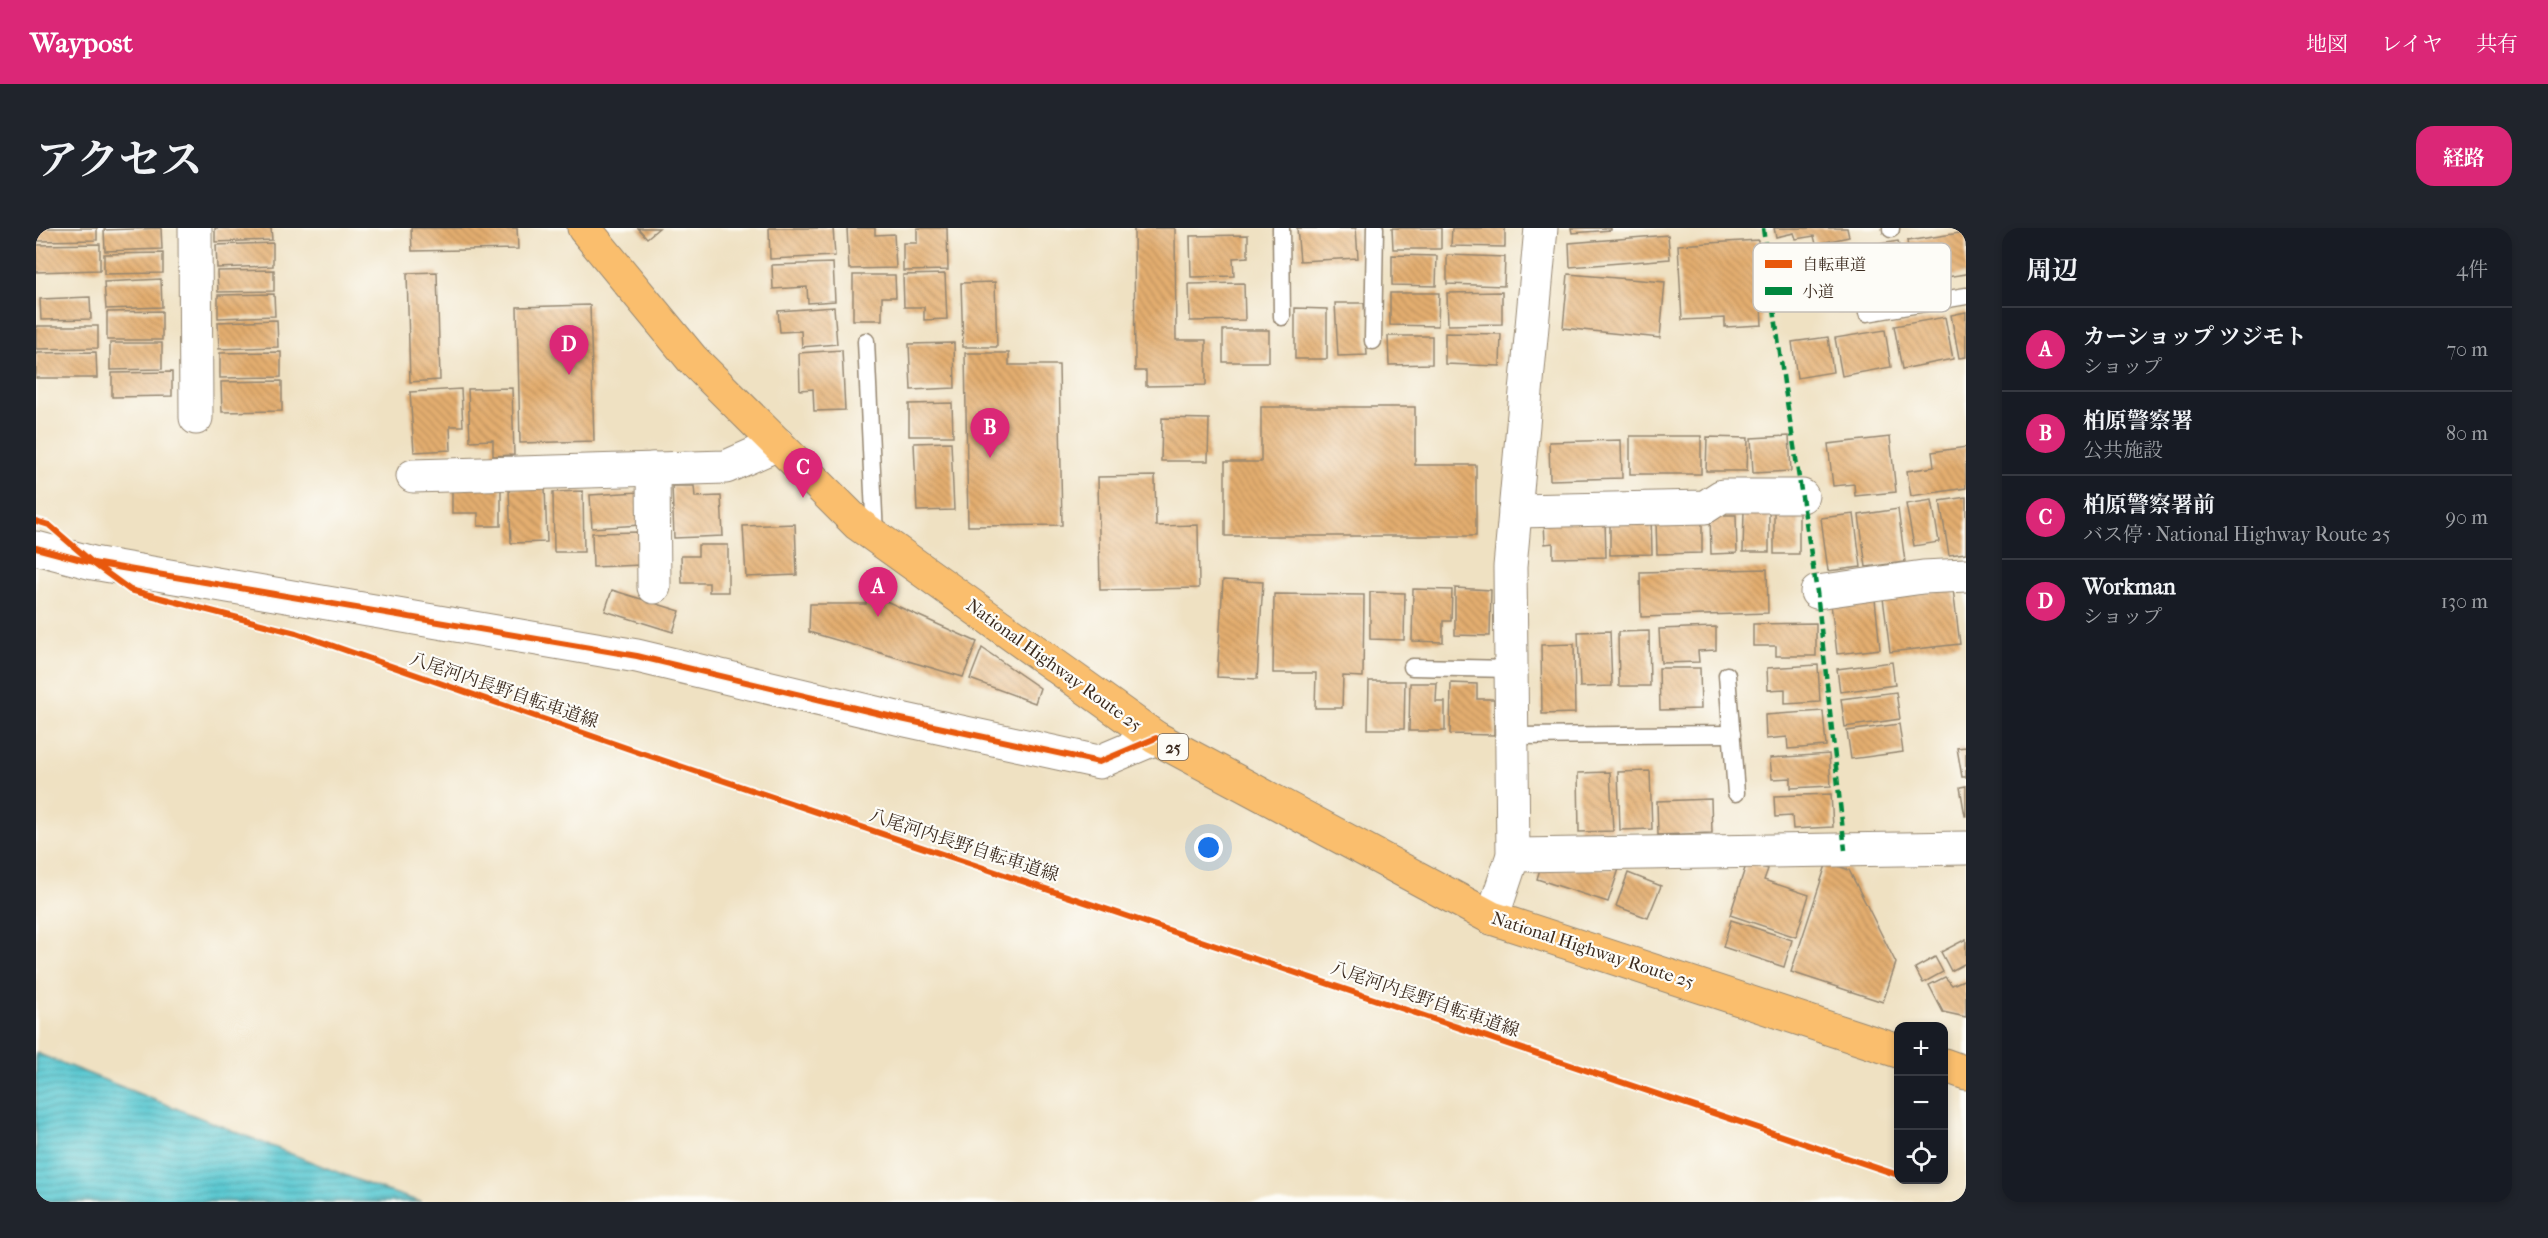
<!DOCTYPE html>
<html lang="ja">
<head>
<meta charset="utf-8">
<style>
	body { margin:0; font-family:"IM FELL French Canon","Noto Serif JP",serif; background:#20242c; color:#f1f3f6 }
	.controls { position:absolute; right:18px; bottom:18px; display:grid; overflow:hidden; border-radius:12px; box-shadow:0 3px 9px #0003 }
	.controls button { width:54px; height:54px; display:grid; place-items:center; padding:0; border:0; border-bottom:2px solid #363941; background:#171b24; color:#f1f3f6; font:30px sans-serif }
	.you { position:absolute; left:1173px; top:620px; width:21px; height:21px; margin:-15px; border:4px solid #fff; border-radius:50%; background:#1a73e8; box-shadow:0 0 0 9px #1a73e833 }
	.badge { display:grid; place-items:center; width:39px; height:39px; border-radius:50%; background:#db2777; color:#fff; font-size:20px; font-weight:700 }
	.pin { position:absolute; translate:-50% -50px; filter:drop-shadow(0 2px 3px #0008) }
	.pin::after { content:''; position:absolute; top:32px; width:21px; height:18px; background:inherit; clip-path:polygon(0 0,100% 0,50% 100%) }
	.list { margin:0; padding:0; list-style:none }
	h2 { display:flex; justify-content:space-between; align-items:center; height:78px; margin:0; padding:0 24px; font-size:26px }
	h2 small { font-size:20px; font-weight:400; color:#9ea1a6 }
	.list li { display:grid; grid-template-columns:39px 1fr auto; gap:18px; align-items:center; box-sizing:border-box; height:84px; padding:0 24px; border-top:2px solid #363941 }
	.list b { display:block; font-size:22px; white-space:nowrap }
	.list p { margin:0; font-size:20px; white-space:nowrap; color:#9ea1a6 }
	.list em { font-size:20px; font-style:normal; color:#9ea1a6 }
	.icon { flex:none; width:33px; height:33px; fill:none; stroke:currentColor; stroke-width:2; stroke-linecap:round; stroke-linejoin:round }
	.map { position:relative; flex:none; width:1930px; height:974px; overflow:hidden; border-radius:18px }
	header { display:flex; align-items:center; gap:36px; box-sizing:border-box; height:84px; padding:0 30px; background:#db2777; color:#fff }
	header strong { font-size:28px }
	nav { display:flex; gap:33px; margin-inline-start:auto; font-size:21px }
	.intro { display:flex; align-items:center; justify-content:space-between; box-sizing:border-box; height:144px; padding:0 36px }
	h1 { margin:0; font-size:42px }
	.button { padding:15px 27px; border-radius:18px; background:#db2777; color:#fff; font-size:21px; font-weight:700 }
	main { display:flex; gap:36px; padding:0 36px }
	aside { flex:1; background:#171b24; border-radius:18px; box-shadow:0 3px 9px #0003 }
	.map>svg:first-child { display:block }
	.water { fill:url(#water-rules); stroke:#4c7a78; stroke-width:1.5 }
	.building { fill:url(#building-back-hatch) }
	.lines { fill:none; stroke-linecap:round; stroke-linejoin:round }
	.service-casing { stroke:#958670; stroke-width:19 }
	.minor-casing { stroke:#958670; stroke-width:35 }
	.trunk-casing { stroke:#958670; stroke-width:35 }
	.service { stroke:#fff; stroke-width:16 }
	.minor { stroke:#fff; stroke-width:33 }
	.trunk { stroke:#fabe6d; stroke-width:33 }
	.quiet { stroke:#00873e; stroke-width:4.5; stroke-dasharray:9 4.5; stroke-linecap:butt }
	.cycleway-casing { stroke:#fdfcf7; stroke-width:10 }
	.cycleway { stroke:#e8590c; stroke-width:6 }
	.labels { text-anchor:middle; stroke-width:4.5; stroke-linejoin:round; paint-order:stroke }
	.shield { fill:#fdfcf7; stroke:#75695f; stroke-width:1.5 }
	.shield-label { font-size:16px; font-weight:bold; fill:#3b2a1e }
	.street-label { font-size:18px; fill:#3b2a1e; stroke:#fdfcf7 }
	.key { fill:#fdfcf7; stroke:#c3bdb6; stroke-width:1.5 }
	.key-label { font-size:16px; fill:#3b2a1e }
</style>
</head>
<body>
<header>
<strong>Waypost</strong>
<nav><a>地図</a><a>レイヤ</a><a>共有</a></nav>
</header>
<div class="intro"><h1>アクセス</h1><a class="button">経路</a></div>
<main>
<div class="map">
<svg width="1930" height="974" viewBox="0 0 1930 974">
	<defs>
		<pattern id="water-rules" width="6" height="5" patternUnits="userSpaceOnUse" patternTransform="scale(1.5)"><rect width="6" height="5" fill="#5cc9d2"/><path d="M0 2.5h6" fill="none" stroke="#4da3aa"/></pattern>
		<pattern id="building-back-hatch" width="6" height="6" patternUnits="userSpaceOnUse" patternTransform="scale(1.5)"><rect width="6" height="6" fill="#e4ae6f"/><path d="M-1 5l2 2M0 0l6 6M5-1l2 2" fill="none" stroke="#ba8e5b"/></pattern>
	</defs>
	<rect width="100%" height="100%" fill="#fdfcf7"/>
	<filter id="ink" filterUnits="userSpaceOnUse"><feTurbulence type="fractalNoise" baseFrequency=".0167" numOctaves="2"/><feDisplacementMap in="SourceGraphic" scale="12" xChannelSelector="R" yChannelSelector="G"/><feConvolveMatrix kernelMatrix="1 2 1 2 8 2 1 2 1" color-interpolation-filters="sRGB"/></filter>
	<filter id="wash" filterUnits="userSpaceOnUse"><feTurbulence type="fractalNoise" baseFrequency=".008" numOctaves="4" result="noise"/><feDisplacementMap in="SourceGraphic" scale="24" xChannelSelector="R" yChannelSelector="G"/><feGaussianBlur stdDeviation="1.35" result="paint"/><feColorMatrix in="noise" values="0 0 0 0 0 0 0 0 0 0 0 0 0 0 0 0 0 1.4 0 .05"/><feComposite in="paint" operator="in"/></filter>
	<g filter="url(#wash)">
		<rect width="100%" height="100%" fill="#efe1c2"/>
		<path class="water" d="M0,825L339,959L385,974H0Z"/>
		<g id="blocks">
			<g class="building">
				<path d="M1,0H61V12L1,13Z"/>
				<path d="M125,0L126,21L69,23L68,2Z"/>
				<path d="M179,0H235L236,12L179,14Z"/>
				<path d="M375,0H481L482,21L376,23Z"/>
				<path d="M602,0H623L611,10Z"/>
				<path d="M733,0H797L799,28L734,31Z"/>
				<path d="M811,0H839V7L858,6L860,40L813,41Z"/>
				<path d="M881,0H911L912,42L867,43V15H881Z"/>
				<path d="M1098,0H1139L1140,112H1170V157L1110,158V143H1099Z"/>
				<path d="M1261,0H1320L1322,30L1264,33Z"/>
				<path d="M1356,0H1405V21H1357Z"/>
				<path d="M1416,0H1469V19L1415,18Z"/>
				<path d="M1535,0H1575V2L1536,5Z"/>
				<path d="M1738,0H1811L1813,9L1780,16L1778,8L1760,11L1758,5L1740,9Z"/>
				<path d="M1930,4V46L1877,54L1871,13Z"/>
				<path d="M1212,7V29L1197,30L1198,48L1155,49L1154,8Z"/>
				<path d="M1632,7L1634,31L1534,39L1533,15Z"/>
				<path d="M1722,12L1726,97L1689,99V90L1646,92L1642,17Z"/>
				<path d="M1862,13L1870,59L1821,67L1813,21Z"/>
				<path d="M237,15V38L181,40L180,17Z"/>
				<path d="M64,16V42L0,44V17Z"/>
				<path d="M127,25V45L68,46V26Z"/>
				<path d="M1356,27L1401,28L1400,58L1356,57Z"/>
				<path d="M1411,27L1469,29L1468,58L1411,56Z"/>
				<path d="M797,35L799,73L772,75L771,59L737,61L736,37Z"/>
				<path d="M238,42V63L182,64L181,43Z"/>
				<path d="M401,44L404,152L374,154L371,45Z"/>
				<path d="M909,46L911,91L888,92V79H868L867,47Z"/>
				<path d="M1532,46L1629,54L1624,110L1527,100Z"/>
				<path d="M817,47H859L860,69H846V92H817Z"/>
				<path d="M125,51L126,79L70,81L68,54Z"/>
				<path d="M959,54L961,119H927L925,55Z"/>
				<path d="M1208,55L1209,92L1154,93L1153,56Z"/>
				<path d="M1466,64V96L1412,97L1411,65Z"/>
				<path d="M1354,65H1403L1402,98L1354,97Z"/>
				<path d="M238,66L239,88L182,90V67Z"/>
				<path d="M54,69L55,91L5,92L4,71Z"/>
				<path d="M1299,75H1328L1331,127L1302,128Z"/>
				<path d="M554,77L558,213L484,215L481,79Z"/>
				<path d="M798,79L801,116L766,119L765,103L744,104L742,83Z"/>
				<path d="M1259,80L1291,81V131H1259Z"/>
				<path d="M126,83V112H71V84Z"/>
				<path d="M1930,84V129L1923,130L1915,87Z"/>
				<path d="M1909,89L1917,131L1866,141L1858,98Z"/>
				<path d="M241,92L242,119L183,121L182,94Z"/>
				<path d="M0,98H62V120L0,121Z"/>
				<rect x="1187" y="102" width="46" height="32"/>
				<path d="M1849,102L1855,139L1806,148L1799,110Z"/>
				<path d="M1409,105L1465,106L1464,138L1409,136Z"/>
				<path d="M1352,108H1396V136L1353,137Z"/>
				<path d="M1792,109L1797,144L1761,150L1756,114Z"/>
				<path d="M74,115H126V141L74,142Z"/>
				<path d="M918,115L919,160L875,162L873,116Z"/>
				<path d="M806,122L809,182L778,183L777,161L764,162L763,125Z"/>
				<path d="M60,124L61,150H0V125Z"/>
				<path d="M245,124V149L184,150V125Z"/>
				<path d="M929,125H973V137H1023L1026,297L932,298Z"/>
				<path d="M136,144V168L76,169V145Z"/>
				<path d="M246,153V183L186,184L185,154Z"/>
				<path d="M476,160L478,227L457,228V212L434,213L432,161Z"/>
				<path d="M425,161L427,198H414L415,222L378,224L374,164Z"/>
				<path d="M916,175L917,208H873V176Z"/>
				<path d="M1225,179H1379V237H1440V308H1189V234H1225Z"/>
				<path d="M1126,190L1173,191L1172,233H1125Z"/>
				<rect x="1594" y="208" width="71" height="38"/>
				<path d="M1753,208L1755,243L1717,245L1715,210Z"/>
				<path d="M1671,209L1712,210L1711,243H1670Z"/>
				<path d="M1854,209L1860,264L1819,268L1818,256L1797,258L1792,216Z"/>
				<path d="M1585,212L1586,250L1514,252L1513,214Z"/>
				<path d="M915,214L918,282L881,283L878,215Z"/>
				<path d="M1930,219V260L1875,268L1871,243L1898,239L1896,224Z"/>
				<path d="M1119,248L1120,298L1162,297L1163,360L1064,362L1062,249Z"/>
				<path d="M636,258H658L659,269L685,268L687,308L638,310Z"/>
				<path d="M416,259H465V298H442V285H416Z"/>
				<path d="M509,259L511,314L475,315L473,260Z"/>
				<path d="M547,263L548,324H518L517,264Z"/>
				<path d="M603,264L605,297L556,300L554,267Z"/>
				<path d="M1930,269V325L1913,327L1904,273Z"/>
				<path d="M1896,272L1903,314L1878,318L1870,276Z"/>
				<path d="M1738,281L1763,282V326H1738Z"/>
				<path d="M1862,281L1869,334L1830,339L1823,287Z"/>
				<path d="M1708,282L1733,283V324H1707Z"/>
				<path d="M1818,286L1825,339L1792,343L1785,290Z"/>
				<path d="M1674,287H1700L1701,325L1675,326Z"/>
				<path d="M1615,289L1616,326L1574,327V291Z"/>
				<path d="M1666,291V325L1621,326L1620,293Z"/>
				<path d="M1569,292L1570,329L1517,330V315L1509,316L1508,293Z"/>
				<path d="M759,296L761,347L710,349L707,298Z"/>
				<path d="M605,304L606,337L557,339L556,305Z"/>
				<path d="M662,317H692V364H673V355H646L645,328H662Z"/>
				<path d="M1731,341L1732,385L1605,389L1604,344Z"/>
				<path d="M1187,352L1227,354L1221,451L1181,449Z"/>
				<path d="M1419,360L1455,362L1454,408L1419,407Z"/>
				<path d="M1377,361L1416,362L1415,393H1407V414L1376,413Z"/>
				<path d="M1917,361L1924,416L1854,424L1847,370Z"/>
				<path d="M576,362L644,383L637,404L569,383Z"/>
				<path d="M830,364L941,414L927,449L773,404L774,376H830Z"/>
				<path d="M1334,364L1369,365L1368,412L1334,411Z"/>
				<path d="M1238,366L1328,367L1327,449L1307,448L1306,480H1279L1280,445H1237Z"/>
				<path d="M1839,371L1844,421L1801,426L1795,376Z"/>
				<path d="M1780,395V428H1740V418H1717V396Z"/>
				<path d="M1680,399V422L1662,423L1663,434L1625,435L1623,401Z"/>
				<path d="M1574,403L1576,458L1544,459L1542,404Z"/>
				<path d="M1613,403L1614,458H1583L1582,404Z"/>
				<path d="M1538,416L1539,485L1506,486L1505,417Z"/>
				<path d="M946,420L1004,460L999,475L934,451Z"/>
				<path d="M1856,434L1859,457L1804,464L1801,441Z"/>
				<path d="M1782,437L1784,474L1749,476V461L1732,462L1731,440Z"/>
				<path d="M1623,440H1664L1665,481L1624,482Z"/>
				<path d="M1333,453H1369L1368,501H1332Z"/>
				<path d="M1374,455H1401L1400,474H1409V503H1373Z"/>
				<path d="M1415,455L1441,456V471H1458V507L1414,506Z"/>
				<path d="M1860,464L1864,491L1809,499L1805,471Z"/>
				<path d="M1787,483L1790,518L1752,521L1751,509L1730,511L1729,487Z"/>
				<path d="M1863,496L1867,524L1815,531L1811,503Z"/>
				<path d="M1930,519V549H1926L1921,520Z"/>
				<path d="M1793,526L1795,558L1755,560V550L1736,551L1734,530Z"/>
				<path d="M1614,543L1616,601L1584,602L1582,544Z"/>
				<path d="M1574,544L1577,603L1543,604L1542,545Z"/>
				<path d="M1930,558V588H1929L1924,559Z"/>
				<path d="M1795,566L1797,599L1757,601L1756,588L1739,589L1738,568Z"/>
				<path d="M1675,571L1676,605L1622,607L1621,573Z"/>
				<path d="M1711,634L1732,641L1728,652L1773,667L1760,709L1694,687Z"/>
				<path d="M1791,634L1813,642L1860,735L1847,774L1755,744Z"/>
				<path d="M1504,641H1583L1572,674L1501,651Z"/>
				<path d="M1592,645L1625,658L1612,690L1580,678Z"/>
				<path d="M1695,692L1756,712L1748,739L1687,719Z"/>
				<path d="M1930,711V735L1915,743L1905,724Z"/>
				<path d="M1899,729L1907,744L1887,755L1879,740Z"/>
				<path d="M1909,749L1916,757L1930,751V789L1907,784L1893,757Z"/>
			</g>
		</g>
	</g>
	<g filter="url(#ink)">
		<use href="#blocks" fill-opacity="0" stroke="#958670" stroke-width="1.5"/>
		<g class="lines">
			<g class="service-casing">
				<g id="service">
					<path d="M1245,0L1246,89"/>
					<path d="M1855,0V1"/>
					<path d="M1831,85L1930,68"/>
					<path d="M830,113L839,308"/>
					<path d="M1337,113L1339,0"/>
					<path d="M1376,439L1475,441"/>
					<path d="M1691,447L1700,565"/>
					<path d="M1475,508L1696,506"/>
				</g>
			</g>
			<g class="minor-casing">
				<g id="minor">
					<path d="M159,0L160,190"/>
					<path d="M617,241L618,359"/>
					<path d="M377,248L690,239L742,216"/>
					<path d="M1479,283L1669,279L1686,268H1766"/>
					<path d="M0,320L57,335L601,428L865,491L1063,534L1120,510"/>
					<path d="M1781,364L1887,349L1930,347"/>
					<path d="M1477,627L1930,620"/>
					<path d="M1456,690L1477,627L1474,339L1505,0"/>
				</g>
			</g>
			<g class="trunk-casing">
				<g id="trunk">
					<path d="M548,0L656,131L822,296L1120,510L1456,690L1862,823"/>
					<path d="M1908,837L1930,845"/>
				</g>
			</g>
			<use href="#service" class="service"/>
			<use href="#minor" class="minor"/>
			<use href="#trunk" class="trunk"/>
			<path class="quiet" d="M1727,0L1748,155L1781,364L1809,622"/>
			<g class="cycleway-casing">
				<g id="cycleway">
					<path d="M0,293L13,297L57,335L94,362L260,405L605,525L1862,947"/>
					<path d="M0,320L57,335L601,428L865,491L1063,534L1120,510"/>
				</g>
			</g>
			<use href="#cycleway" class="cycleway"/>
		</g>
	</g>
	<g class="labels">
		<rect class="shield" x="1122" y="506" width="30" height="26" rx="4.5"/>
		<g class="shield-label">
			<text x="1137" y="525">25</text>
		</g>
		<g class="street-label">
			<text transform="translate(1018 437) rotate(36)" y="6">National Highway Route 25</text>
			<text transform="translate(468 462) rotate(19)" y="6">八尾河内長野自転車道線</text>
			<text transform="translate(928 617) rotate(18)" y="6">八尾河内長野自転車道線</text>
			<text transform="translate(1557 722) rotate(18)" y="6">National Highway Route 25</text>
			<text transform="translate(1389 771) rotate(19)" y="6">八尾河内長野自転車道線</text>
		</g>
	</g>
	<rect x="1717" y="15" width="198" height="69" rx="9" class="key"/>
	<rect x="1729" y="32" width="27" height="8" fill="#e8590c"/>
	<rect x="1729" y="59" width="27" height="8" fill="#00873e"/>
	<g class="key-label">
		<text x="1766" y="42">自転車道</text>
		<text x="1766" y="69">小道</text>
	</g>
</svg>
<div class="controls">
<button>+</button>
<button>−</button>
<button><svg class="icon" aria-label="locate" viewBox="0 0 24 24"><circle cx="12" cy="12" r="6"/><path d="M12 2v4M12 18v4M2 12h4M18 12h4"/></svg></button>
</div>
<div class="you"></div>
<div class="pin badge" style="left:842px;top:389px">A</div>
<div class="pin badge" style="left:954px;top:230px">B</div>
<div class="pin badge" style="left:767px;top:270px">C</div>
<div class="pin badge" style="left:533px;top:147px">D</div>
</div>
<aside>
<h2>周辺<small>4件</small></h2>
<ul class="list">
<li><span class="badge">A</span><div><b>カーショップ ツジモト</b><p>ショップ</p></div><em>70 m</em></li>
<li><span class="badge">B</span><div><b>柏原警察署</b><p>公共施設</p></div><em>80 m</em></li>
<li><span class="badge">C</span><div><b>柏原警察署前</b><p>バス停 · National Highway Route 25</p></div><em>90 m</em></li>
<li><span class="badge">D</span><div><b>Workman</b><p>ショップ</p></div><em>130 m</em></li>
</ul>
</aside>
</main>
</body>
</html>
